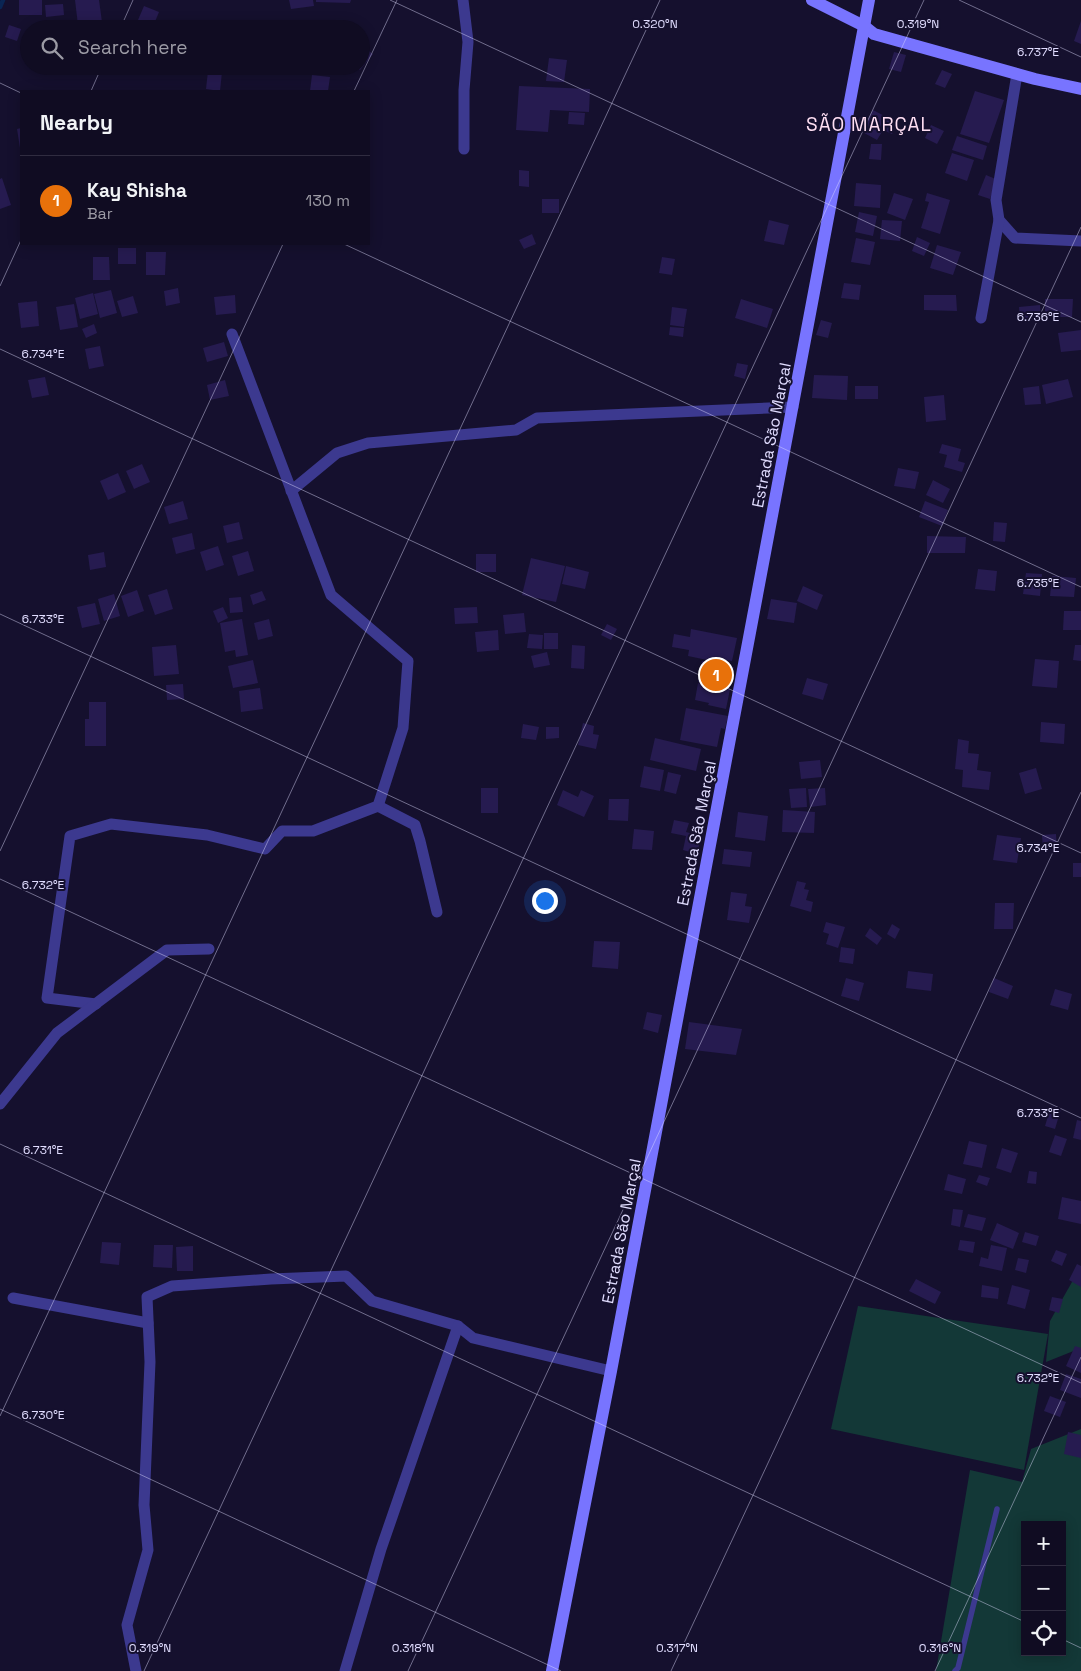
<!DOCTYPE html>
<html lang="en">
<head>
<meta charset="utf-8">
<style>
	body { margin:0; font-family:"Space Grotesk",sans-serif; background:#1e1a2f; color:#f1f3f6 }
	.controls { position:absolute; right:15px; bottom:15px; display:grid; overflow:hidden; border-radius:0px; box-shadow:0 2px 12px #0003 }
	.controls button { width:45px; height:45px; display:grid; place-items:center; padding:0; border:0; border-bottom:1px solid #302c40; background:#100c22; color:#f1f3f6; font:25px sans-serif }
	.you { position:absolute; left:544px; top:900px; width:18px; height:18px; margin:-12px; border:4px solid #fff; border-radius:50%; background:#1a73e8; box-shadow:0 0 0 8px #1a73e833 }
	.badge { display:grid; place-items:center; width:32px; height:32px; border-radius:50%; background:#09e7ff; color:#fff; font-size:16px; font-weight:700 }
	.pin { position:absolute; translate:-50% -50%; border:2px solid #fff; box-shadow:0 1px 5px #0006 }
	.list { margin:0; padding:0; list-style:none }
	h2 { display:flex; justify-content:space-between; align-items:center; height:65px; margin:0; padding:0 20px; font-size:21px }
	h2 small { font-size:16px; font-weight:400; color:#9c9ba5 }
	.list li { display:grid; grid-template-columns:32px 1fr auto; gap:15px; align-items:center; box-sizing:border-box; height:90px; padding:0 20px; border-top:1px solid #302c40 }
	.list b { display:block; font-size:19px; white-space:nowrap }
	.list p { margin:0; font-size:16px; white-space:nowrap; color:#9c9ba5 }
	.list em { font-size:16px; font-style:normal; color:#9c9ba5 }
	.icon { flex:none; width:28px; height:28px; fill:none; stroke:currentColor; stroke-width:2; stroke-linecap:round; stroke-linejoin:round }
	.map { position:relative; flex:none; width:1081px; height:1671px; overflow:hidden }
	.search { position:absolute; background:#100c22; box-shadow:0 2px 12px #0003; left:20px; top:20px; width:350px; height:55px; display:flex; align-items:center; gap:12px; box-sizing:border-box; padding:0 18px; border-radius:28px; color:#9c9ba5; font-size:19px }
	.panel { position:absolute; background:#100c22; box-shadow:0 2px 12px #0003; left:20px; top:90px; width:350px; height:155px; border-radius:0px }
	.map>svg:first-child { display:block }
	.green { fill:#133837; fill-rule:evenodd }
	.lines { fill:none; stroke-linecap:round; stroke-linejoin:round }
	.stream { stroke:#0a2553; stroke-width:4.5 }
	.building { fill:#261b50 }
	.lane { stroke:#3c398f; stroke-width:5.5 }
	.street { stroke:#3c398f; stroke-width:11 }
	.secondary { stroke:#7874ff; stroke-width:12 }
	.ticks { fill:none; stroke:#e1ddff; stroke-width:1; stroke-opacity:0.45 }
	.labels { text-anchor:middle; stroke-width:4; stroke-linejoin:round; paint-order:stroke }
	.street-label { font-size:16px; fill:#e1ddff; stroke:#15102e }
	.quarter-label { font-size:19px; letter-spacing:1px; fill:#ffdff3; stroke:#15102e }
	.ticks-label { font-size:12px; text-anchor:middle; fill:#e1ddff; stroke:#15102e; stroke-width:4; stroke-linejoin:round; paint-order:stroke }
</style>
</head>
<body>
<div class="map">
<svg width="1081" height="1671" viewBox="0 0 1081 1671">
	<rect width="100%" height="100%" fill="#15102e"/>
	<g class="green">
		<path d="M1081,1266V1348L1046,1362L1050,1321Z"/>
		<path d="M858,1306L1048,1334L1024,1470L831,1429Z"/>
		<path d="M1081,1429V1671H936L970,1470L1022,1482L1031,1449ZM1025,1525H1062V1652H1025Z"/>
	</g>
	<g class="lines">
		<path class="stream" d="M0,7L3,0"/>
	</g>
	<g class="building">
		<rect x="19" y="0" width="23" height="15"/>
		<path d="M75,0H99L102,22L78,25Z"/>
		<path d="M289,0H313L314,6L291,9Z"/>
		<path d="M316,0H351L350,3L316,2Z"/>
		<path d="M63,4L64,15L46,17L45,5Z"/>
		<path d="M144,6L159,12L152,29L135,27Z"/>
		<path d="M305,20L322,22L321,29H304Z"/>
		<path d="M1081,21V44L1074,41Z"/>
		<path d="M9,25L21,29L17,41L5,37Z"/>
		<path d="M361,45L373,54L360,70L355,66H361Z"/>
		<path d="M894,52L906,55L901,72L889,69Z"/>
		<path d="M549,58L567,60L564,82L546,81Z"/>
		<rect x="239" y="66" width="19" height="7"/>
		<path d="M942,70L952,74L945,88L935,84Z"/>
		<path d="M208,71L222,72L220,91L206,89Z"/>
		<path d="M312,75L330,77L328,91H310Z"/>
		<path d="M519,86L590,89L589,112L550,110L548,132L516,130Z"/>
		<path d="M975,91L1004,100L989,143L960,134Z"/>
		<path d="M873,110L898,123L892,134L883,130L877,140L855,128L860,117L867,121Z"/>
		<path d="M569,112L585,113L584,125L568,124Z"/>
		<path d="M931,125L944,131L937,144L925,138Z"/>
		<path d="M21,128V148H20L17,129Z"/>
		<path d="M957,136L987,146L983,160L952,150Z"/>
		<path d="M871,144H882L881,160L869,159Z"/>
		<path d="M952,153L974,160L967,181L945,173Z"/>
		<path d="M519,170L529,171V187L519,186Z"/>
		<path d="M986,175L998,180L990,199L978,195Z"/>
		<path d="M2,178L11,205L0,209V179Z"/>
		<path d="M856,183L881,185L880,208L854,206Z"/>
		<path d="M894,193L913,199L905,220L887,213Z"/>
		<path d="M927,193L950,200L940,234L921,228L929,202L925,201Z"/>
		<rect x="542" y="199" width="17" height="14"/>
		<path d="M859,212L877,216L873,236L855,232Z"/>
		<path d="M769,220L789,225L784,245L764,241Z"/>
		<path d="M882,220L902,221L900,241L880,239Z"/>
		<path d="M532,234L536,244L524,249L519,240Z"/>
		<path d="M917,237L930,243L924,256L912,251Z"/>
		<path d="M856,238L875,242L870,265L851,262Z"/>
		<path d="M937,245L961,252L953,275L930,268Z"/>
		<rect x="118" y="248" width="18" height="16"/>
		<path d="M146,252H166L165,275H146Z"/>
		<path d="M93,257H109L110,280H93Z"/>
		<path d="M662,257L675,259L672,275L659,273Z"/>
		<path d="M844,283L861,285L859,300L841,298Z"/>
		<path d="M178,288L180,303L166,306L164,291Z"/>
		<path d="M111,290L117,313L100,318L94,294Z"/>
		<path d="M93,293L98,314L80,319L75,298Z"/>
		<path d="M235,295L236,313L216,315L214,297Z"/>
		<path d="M924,295H956L957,311L924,310Z"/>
		<path d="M133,296L138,313L122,317L117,301Z"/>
		<path d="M741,299L773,309L767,328L735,318Z"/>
		<path d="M1045,299H1073L1072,317H1045Z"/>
		<path d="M37,301L39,326L21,328L18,303Z"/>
		<path d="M74,304L78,327L60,330L56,307Z"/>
		<path d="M1040,305L1041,319L1020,321L1019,307Z"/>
		<path d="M672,307L687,309L684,327L670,325Z"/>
		<path d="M821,320L832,323L828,338L816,335Z"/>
		<path d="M94,324L97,333L86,338L82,329Z"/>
		<path d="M670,327L684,328L683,337L669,335Z"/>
		<path d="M1081,330V350L1061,352L1058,333Z"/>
		<path d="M224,342L228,356L207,362L203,348Z"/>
		<path d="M100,346L104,366L89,369L85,349Z"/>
		<path d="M737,363L748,365L745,379L734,376Z"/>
		<path d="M814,375L848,376L847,400L812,398Z"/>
		<path d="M45,377L49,395L32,398L28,380Z"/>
		<path d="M1068,379L1073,397L1046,404L1042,385Z"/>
		<path d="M225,380L229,396L210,400L207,385Z"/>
		<rect x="855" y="386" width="23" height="13"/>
		<path d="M1039,386L1041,404L1025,405L1023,388Z"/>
		<path d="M944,395L946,420L926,422L924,397Z"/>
		<path d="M942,444L961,449L958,461L965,463L962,472L944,467L947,455L939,453Z"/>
		<path d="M142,464L150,482L134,489L126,471Z"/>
		<path d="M898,468L919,472L915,489L894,486Z"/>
		<path d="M118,473L126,492L108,500L100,481Z"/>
		<path d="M933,480L950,489L943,503L926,495Z"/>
		<path d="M183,501L188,519L169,524L164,507Z"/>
		<path d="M925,501L948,510L942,526L919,517Z"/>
		<path d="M239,522L243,539L227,543L223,526Z"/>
		<path d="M994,522L1007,523L1005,542L993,541Z"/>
		<path d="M192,533L195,549L176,554L172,538Z"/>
		<path d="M927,536L966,537L965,553H927Z"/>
		<path d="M218,546L224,565L206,571L200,552Z"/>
		<path d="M248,551L254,571L238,576L232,556Z"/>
		<path d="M104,552L106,567L90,570L88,555Z"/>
		<rect x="476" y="554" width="20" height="18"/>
		<path d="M531,558L565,566L556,602L522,595Z"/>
		<path d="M566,566L589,572L585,589L562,584Z"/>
		<path d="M978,569L997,571L995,591L975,589Z"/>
		<path d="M1026,573L1042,574L1040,596L1023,594Z"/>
		<path d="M1052,576L1076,578L1074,597L1050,596Z"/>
		<path d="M803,586L823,595L817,610L797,601Z"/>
		<path d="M167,589L173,609L155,615L148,595Z"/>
		<path d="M137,590L144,611L128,617L121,596Z"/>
		<path d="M262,591L266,600L253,605L250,595Z"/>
		<path d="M114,594L120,616L104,621L98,599Z"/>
		<path d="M241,597L243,612L230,613L229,598Z"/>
		<path d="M771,599L797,603L794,623L767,619Z"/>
		<path d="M95,603L100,624L82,628L77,607Z"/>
		<path d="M223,607L228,618L218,623L213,611Z"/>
		<path d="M477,607L478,623L455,624L454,608Z"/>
		<path d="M1064,611H1081V630H1063Z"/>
		<path d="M524,613L526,632L505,634L503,615Z"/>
		<path d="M242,619L248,655L236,657L235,650L225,652L220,623Z"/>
		<path d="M269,619L273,636L258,640L254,623Z"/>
		<path d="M607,624L617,629L611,640L601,635Z"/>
		<path d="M691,629L737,638L732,661L712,658V661L688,656L689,650L672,647L674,634L690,637Z"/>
		<path d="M498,630L499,650L477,652L475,632Z"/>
		<rect x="544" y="633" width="14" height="16"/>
		<path d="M529,634L543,635L542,649L527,648Z"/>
		<path d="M176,645L179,674L154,676L152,647Z"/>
		<path d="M572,645L585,646L584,669L571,668Z"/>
		<path d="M1075,645H1081V661L1073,660Z"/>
		<path d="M547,652L550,665L534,668L531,656Z"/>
		<path d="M1035,659L1059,661L1057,688L1032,686Z"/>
		<path d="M253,660L258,683L233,688L228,666Z"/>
		<path d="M702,661L734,667L730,688L698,682Z"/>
		<path d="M807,678L828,684L823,700L802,694Z"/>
		<path d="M698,683L730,689L726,709L708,705L709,703L695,700Z"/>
		<path d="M183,684L184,699L167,700L166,685Z"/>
		<path d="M260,688L263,709L241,712L239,691Z"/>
		<path d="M89,702H106V746H85V719H89Z"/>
		<path d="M686,708L728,716L725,729L721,728L717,747L680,740Z"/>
		<path d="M1041,722L1065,724L1064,744L1040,742Z"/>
		<path d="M583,723L594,726L593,734L599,735L596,749L578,745Z"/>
		<path d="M523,724L539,727L536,740L521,738Z"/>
		<path d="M546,727H559V738L546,739Z"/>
		<path d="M655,738L701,749L696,771L650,760Z"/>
		<path d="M958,739L969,741L968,753L979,754L977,770L991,772L989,790L962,787L963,770L955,769Z"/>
		<path d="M820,760L822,777L801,779L799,762Z"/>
		<path d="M644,766L664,770L660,791L640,787Z"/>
		<path d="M1036,768L1042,789L1025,794L1019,773Z"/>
		<path d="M668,772L681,775L676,794L664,791Z"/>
		<rect x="481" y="788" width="17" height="25"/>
		<path d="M806,788L807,807L791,808L789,789Z"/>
		<path d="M825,788L826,805L810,807L808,789Z"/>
		<path d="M563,790L578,797L581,790L594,796L584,817L557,805Z"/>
		<path d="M609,799H629L628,821L608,820Z"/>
		<path d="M783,810L815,812L814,833L782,832Z"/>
		<path d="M738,812L768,816L765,841L735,837Z"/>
		<path d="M674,820L689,823L686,832L701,836L697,854L683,850L686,836L671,833Z"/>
		<path d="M634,829L654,831L652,850L632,849Z"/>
		<path d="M1056,834L1057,849L1043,850L1042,835Z"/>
		<path d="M997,835L1021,838L1017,863L993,860Z"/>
		<path d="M724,849L752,852L750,867L722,864Z"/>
		<rect x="1073" y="863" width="8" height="14"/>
		<path d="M797,881L806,883L804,889L809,890L806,900L813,902L811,912L790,906Z"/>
		<path d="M731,892L747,894L745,906L752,907L749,923L727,920Z"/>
		<path d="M995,903H1014L1013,929H994Z"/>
		<path d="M826,922L845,927L838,948L826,944L829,934L823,932Z"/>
		<path d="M892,924L900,929L895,939L887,934Z"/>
		<path d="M870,928L882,938L877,945L865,936Z"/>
		<path d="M594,941L620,942L618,969L592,967Z"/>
		<path d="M841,947L855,949L853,964L839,962Z"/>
		<path d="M908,971L933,974L931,991L906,988Z"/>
		<path d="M846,978L864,983L859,1001L841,996Z"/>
		<path d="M994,978L1013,986L1008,999L989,992Z"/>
		<path d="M1055,989L1072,994L1068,1010L1050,1005Z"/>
		<path d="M647,1012L662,1015L658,1033L643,1029Z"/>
		<path d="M689,1022L742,1029L736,1055L685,1049Z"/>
		<path d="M1051,1106L1061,1109L1055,1129L1045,1126Z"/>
		<path d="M1077,1120L1081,1121V1140L1073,1138Z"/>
		<path d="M1055,1135L1067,1139L1061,1156L1049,1152Z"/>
		<path d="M969,1141L987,1145L982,1168L963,1164Z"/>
		<path d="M1002,1148L1018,1153L1011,1173L996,1168Z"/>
		<path d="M1029,1171L1037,1172L1036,1184L1027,1183Z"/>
		<path d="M948,1174L966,1179L962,1194L944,1190Z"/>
		<path d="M979,1175L990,1178L987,1186L976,1182Z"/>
		<path d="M1062,1197L1081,1201V1224L1058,1219Z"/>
		<path d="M953,1209L963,1210L960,1227L951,1225Z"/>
		<path d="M968,1214L986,1218L982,1231L964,1227Z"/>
		<path d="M997,1223L1019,1233L1013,1249L990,1240Z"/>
		<path d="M1025,1232L1039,1236L1036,1246L1022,1242Z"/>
		<path d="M960,1240L975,1242L973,1253L958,1250Z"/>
		<path d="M102,1242L121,1243L119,1265L100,1263Z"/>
		<path d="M154,1245H173L172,1268L153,1267Z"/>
		<path d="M991,1245L1007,1248L1002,1271L979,1266L981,1257L988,1259Z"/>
		<path d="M193,1246V1271H177L176,1247Z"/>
		<path d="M1056,1250L1067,1254L1062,1266L1051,1261Z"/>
		<path d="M1018,1258L1029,1260L1026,1273L1015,1270Z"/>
		<path d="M1077,1264L1081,1266V1287L1069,1280Z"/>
		<path d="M916,1279L941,1292L935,1304L909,1291Z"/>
		<path d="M982,1285L999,1288L998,1299L981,1297Z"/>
		<path d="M1012,1285L1030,1290L1025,1309L1007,1304Z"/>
		<path d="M1052,1297L1063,1299L1059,1313L1049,1310Z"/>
		<path d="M1075,1346L1081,1348V1373L1066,1366Z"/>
		<path d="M1066,1374L1081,1379V1398L1060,1390Z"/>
		<path d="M1050,1396L1066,1402L1060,1417L1044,1411Z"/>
		<path d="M1068,1432L1081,1435V1458L1064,1454Z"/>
	</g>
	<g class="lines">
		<path class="lane" d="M955,1671L958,1668L997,1509"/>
		<g class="street">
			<path d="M463,0L468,42L464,90V149"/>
			<path d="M1017,74L996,200L999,220L1015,238L1081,241"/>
			<path d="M981,318L999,220"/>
			<path d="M291,491L337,453L368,443L516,430L537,418L793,407"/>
			<path d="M378,806L415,825L420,841L437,912"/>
			<path d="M96,1004L47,998L70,836L111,824L207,835L265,849L282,831H313L378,806L403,728L408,661L331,595L232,334"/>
			<path d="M0,1104L57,1033L167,950L209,949"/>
			<path d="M13,1298L148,1323"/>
			<path d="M136,1671L127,1625L148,1550L144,1505L150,1362L147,1297L172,1286L271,1279L346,1276L372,1301L458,1326L473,1338L611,1371"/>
			<path d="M345,1671L381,1549L458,1326"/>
		</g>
		<g class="secondary">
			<path d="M812,0L864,26L874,34L1035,79L1081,89"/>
			<path d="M552,1671L611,1371L869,0"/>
		</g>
	</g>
	<path class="ticks" d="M390,0L1081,322M959,0L1081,57M120,29L133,0M0,83L21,93M91,91L102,66M354,91L397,0M344,244L1081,587M0,286L21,240M0,349L1081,853M0,614L1081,1118M0,851L283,244M0,879L1081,1383M0,1144L1025,1622M0,1409L561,1671M0,1416L660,0M1062,1639L1081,1648M144,1671L924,0M408,1671L1081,227M671,1671L1081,792M935,1671L1081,1357"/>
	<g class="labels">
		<g class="street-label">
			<text transform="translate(771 435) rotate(-79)" y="6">Estrada São Marçal</text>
			<text transform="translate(696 833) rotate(-79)" y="6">Estrada São Marçal</text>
			<text transform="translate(621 1231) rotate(-79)" y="6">Estrada São Marçal</text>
		</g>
		<g class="quarter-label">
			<text x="869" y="131">SÃO MARÇAL</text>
		</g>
	</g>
	<g class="ticks-label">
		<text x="655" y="28">0.320°N</text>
		<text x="918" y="28">0.319°N</text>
		<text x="1038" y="56">6.737°E</text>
		<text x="1038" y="321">6.736°E</text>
		<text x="43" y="358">6.734°E</text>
		<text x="1038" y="587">6.735°E</text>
		<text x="43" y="623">6.733°E</text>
		<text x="1038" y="852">6.734°E</text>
		<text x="43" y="889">6.732°E</text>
		<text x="1038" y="1117">6.733°E</text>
		<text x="43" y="1154">6.731°E</text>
		<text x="1038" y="1382">6.732°E</text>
		<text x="43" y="1419">6.730°E</text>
		<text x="150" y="1652">0.319°N</text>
		<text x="413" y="1652">0.318°N</text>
		<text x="677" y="1652">0.317°N</text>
		<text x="940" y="1652">0.316°N</text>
	</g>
</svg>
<div class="controls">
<button>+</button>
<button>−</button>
<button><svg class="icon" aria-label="locate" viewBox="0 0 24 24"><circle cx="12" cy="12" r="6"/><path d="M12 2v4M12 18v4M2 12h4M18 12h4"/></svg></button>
</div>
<div class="you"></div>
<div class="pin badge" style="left:716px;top:675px;background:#e8710a">1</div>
<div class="search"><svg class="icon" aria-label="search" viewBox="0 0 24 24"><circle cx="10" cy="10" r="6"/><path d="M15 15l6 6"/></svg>Search here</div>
<section class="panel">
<h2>Nearby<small></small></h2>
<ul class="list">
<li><span class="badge" style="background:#e8710a">1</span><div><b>Kay Shisha</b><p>Bar</p></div><em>130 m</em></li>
</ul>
</section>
</div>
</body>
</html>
